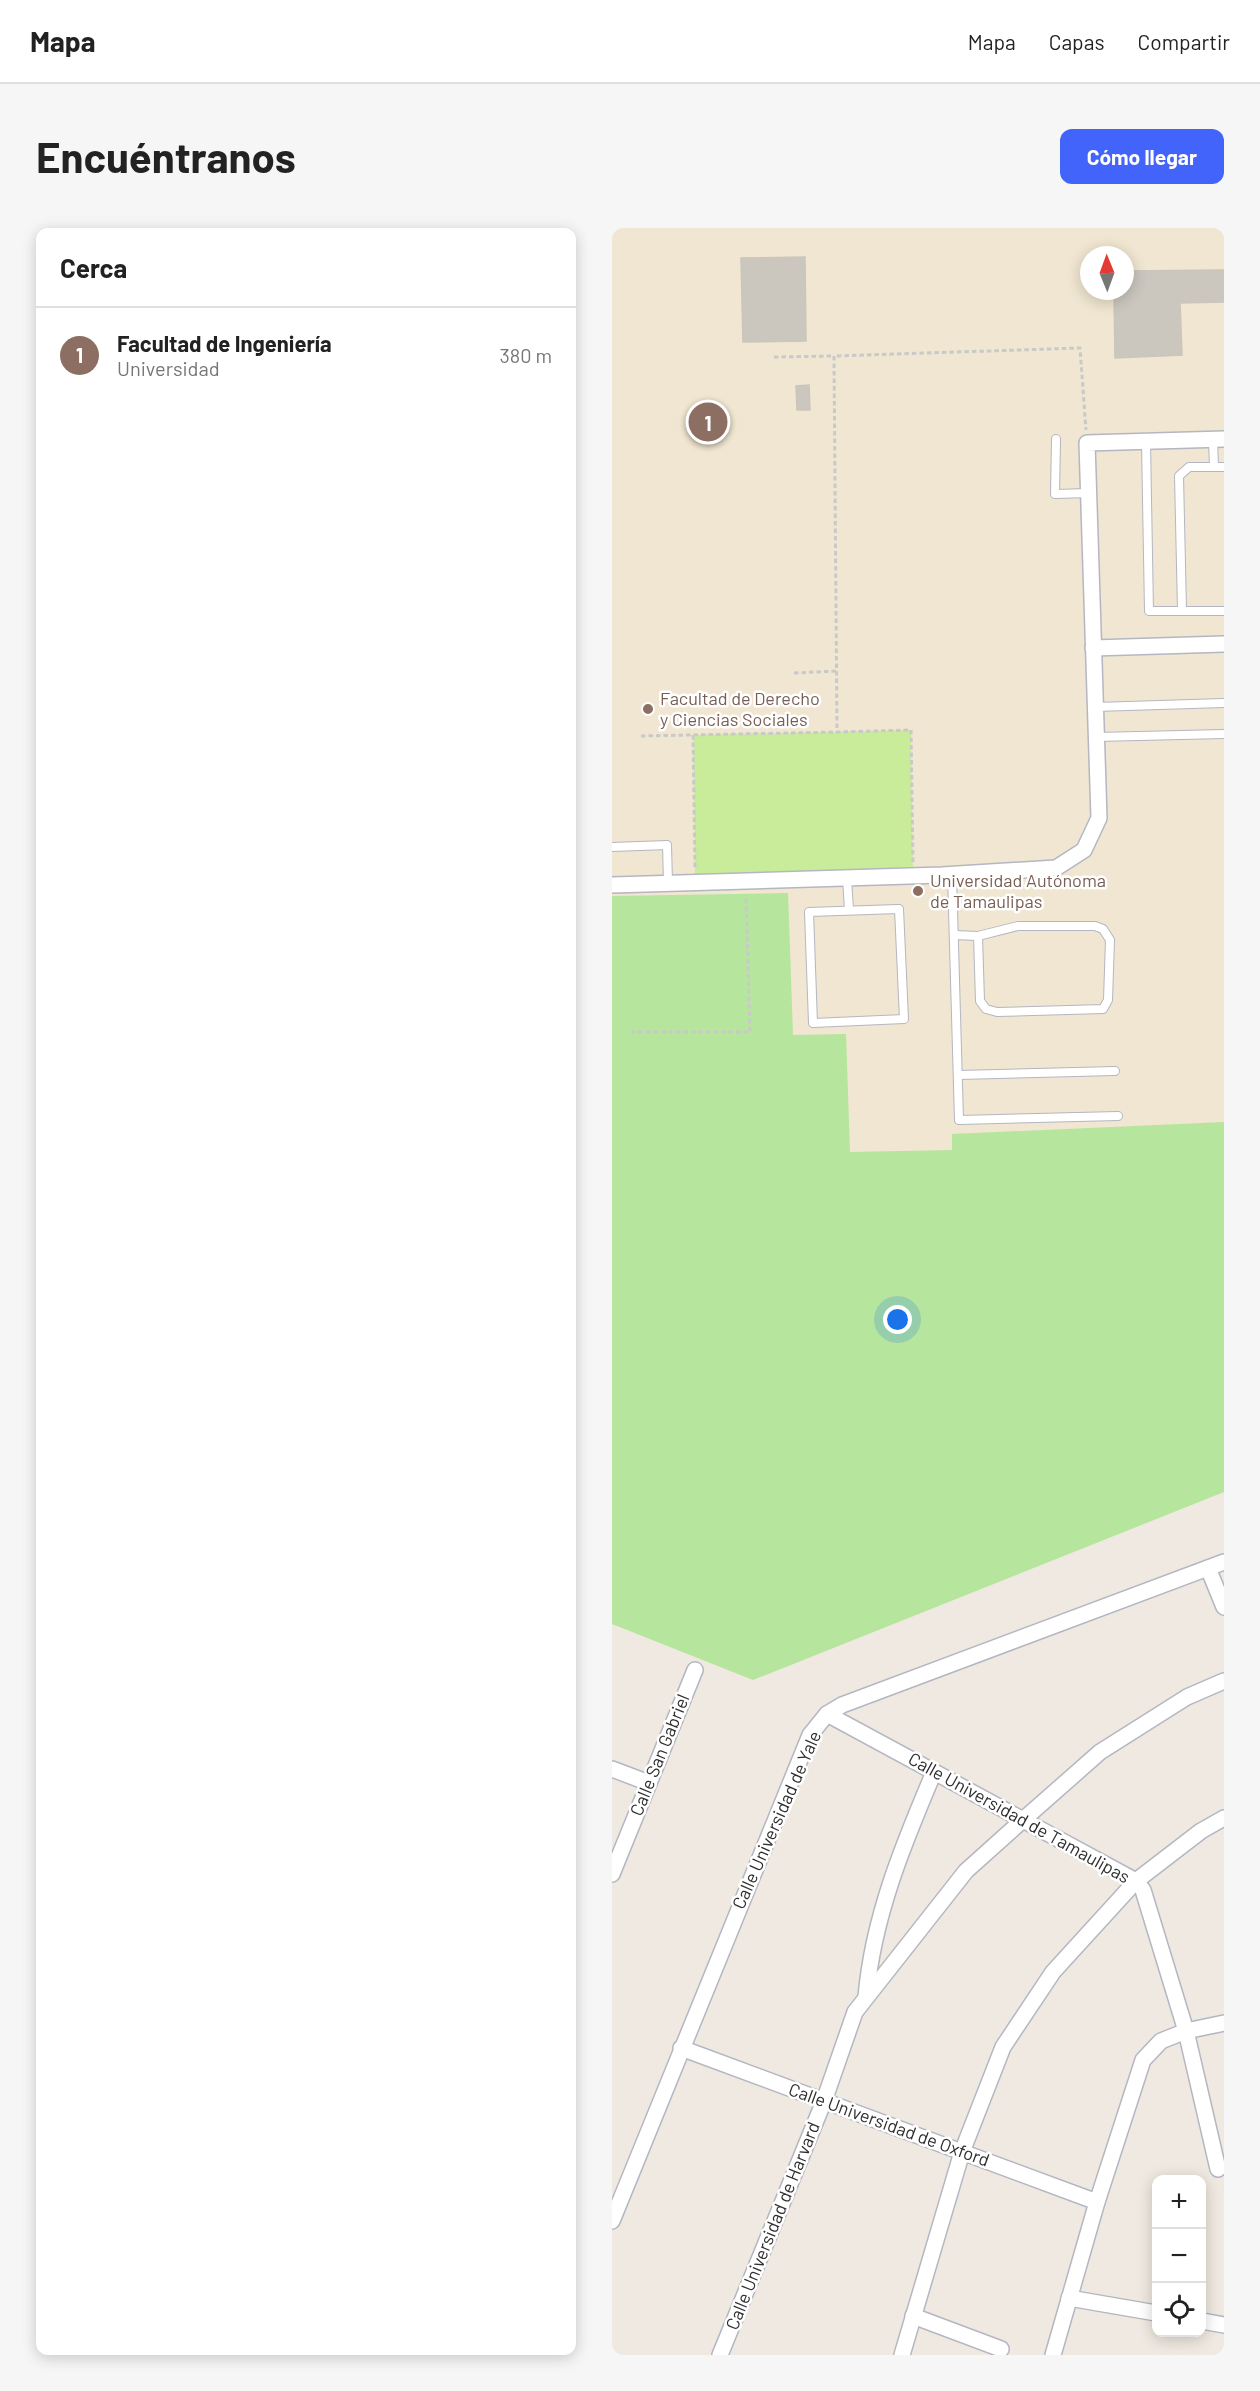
<!DOCTYPE html>
<html lang="es">
<head>
<meta charset="utf-8">
<style>
	body { margin:0; font-family:Barlow,sans-serif; background:#f6f6f6; color:#222 }
	.controls { position:absolute; right:18px; bottom:18px; display:grid; overflow:hidden; border-radius:12px; box-shadow:0 3px 15px #0003 }
	.controls button { width:54px; height:54px; display:grid; place-items:center; padding:0; border:0; border-bottom:2px solid #e0e0e0; background:#fff; color:#222; font:30px sans-serif }
	.compass { position:absolute; left:468px; top:18px; width:54px; height:54px; border-radius:50%; background:#fff; box-shadow:0 3px 15px #0003; rotate:359deg }
	.you { position:absolute; left:286px; top:1092px; width:21px; height:21px; margin:-15px; border:4px solid #fff; border-radius:50%; background:#1a73e8; box-shadow:0 0 0 9px #1a73e833 }
	.badge { display:grid; place-items:center; width:39px; height:39px; border-radius:50%; background:#4264fb; color:#fff; font-size:20px; font-weight:700 }
	.pin { position:absolute; translate:-50% -50%; border:3px solid #fff; box-shadow:0 2px 6px #0006 }
	.list { margin:0; padding:0; list-style:none }
	h2 { display:flex; justify-content:space-between; align-items:center; height:78px; margin:0; padding:0 24px; font-size:26px }
	h2 small { font-size:20px; font-weight:400; color:#767676 }
	.list li { display:grid; grid-template-columns:39px 1fr auto; gap:18px; align-items:center; box-sizing:border-box; height:96px; padding:0 24px; border-top:2px solid #e0e0e0 }
	.list b { display:block; font-size:22px; white-space:nowrap }
	.list p { margin:0; font-size:20px; white-space:nowrap; color:#767676 }
	.list em { font-size:20px; font-style:normal; color:#767676 }
	.icon { flex:none; width:33px; height:33px; fill:none; stroke:currentColor; stroke-width:2; stroke-linecap:round; stroke-linejoin:round }
	.map { position:relative; flex:none; width:612px; height:2127px; overflow:hidden; border-radius:12px }
	header { display:flex; align-items:center; gap:36px; box-sizing:border-box; height:84px; padding:0 30px; background:#fff; border-bottom:2px solid #e0e0e0 }
	header strong { font-size:28px }
	nav { display:flex; gap:33px; margin-inline-start:auto; font-size:21px }
	.intro { display:flex; align-items:center; justify-content:space-between; box-sizing:border-box; height:144px; padding:0 36px }
	h1 { margin:0; font-size:42px }
	.button { padding:15px 27px; border-radius:12px; background:#4264fb; color:#fff; font-size:21px; font-weight:700 }
	main { display:flex; gap:36px; padding:0 36px }
	aside { flex:1; background:#fff; border-radius:12px; box-shadow:0 3px 15px #0003 }
	.map>svg:first-child { display:block }
	.education { fill:#f0e6d1; fill-rule:evenodd }
	.green { fill:#b6e59e }
	.pitch { fill:#c9ec9a }
	.building { fill:#cbc7bf; stroke:#cbc5ba; stroke-width:1.5 }
	.lines { fill:none; stroke-linecap:round; stroke-linejoin:round }
	.lane-casing { stroke:#b4b7c1; stroke-width:10 }
	.street-casing { stroke:#b4b7c1; stroke-width:18 }
	.path { stroke:#c9c9c9; stroke-width:3; stroke-dasharray:4.5 3; stroke-linecap:butt }
	.lane { stroke:#fff; stroke-width:8 }
	.street { stroke:#fff; stroke-width:15 }
	.education-dot { fill:#8d6e63; stroke:#fff; stroke-width:2 }
	.labels { text-anchor:middle; stroke-width:5; stroke-linejoin:round; paint-order:stroke }
	.education-label { font-size:18px; fill:#785e54; stroke:#fff; text-anchor:start }
	.street-label { font-size:18px; fill:#2e2e2e; stroke:#fff }
</style>
</head>
<body>
<header>
<strong>Mapa</strong>
<nav><a>Mapa</a><a>Capas</a><a>Compartir</a></nav>
</header>
<div class="intro"><h1>Encuéntranos</h1><a class="button">Cómo llegar</a></div>
<main>
<aside>
<h2>Cerca<small></small></h2>
<ul class="list">
<li><span class="badge" style="background:#8d6e63">1</span><div><b>Facultad de Ingeniería</b><p>Universidad</p></div><em>380 m</em></li>
</ul>
</aside>
<div class="map">
<svg width="612" height="2127" viewBox="0 0 612 2127">
	<rect width="100%" height="100%" fill="#efe9e1"/>
	<path class="education" d="M0,0H612V1264L141,1452L0,1396ZM477,27H513V63H477Z"/>
	<path class="green" d="M176,665L181,807L234,806L238,924L340,922V906L612,894V1264L141,1452L0,1396V668Z"/>
	<path class="pitch" d="M299,502L301,648L83,655L81,507Z"/>
	<g class="building">
		<path d="M193,29L194,113L131,114L129,30Z"/>
		<path d="M612,42V74L568,75L570,127L503,130L502,63H513V43Z"/>
		<path d="M197,157L198,182H185L184,158Z"/>
	</g>
	<g class="lines">
		<g class="lane-casing">
			<g id="lane">
				<path d="M444,211L443,266L477,265"/>
				<path d="M601,212L602,239"/>
				<path d="M534,214L537,383H612"/>
				<path d="M570,382L567,248L577,239H612"/>
				<path d="M483,479L612,475"/>
				<path d="M484,509L612,506"/>
				<path d="M0,619L55,617L56,655"/>
				<path d="M340,647L347,892L506,888"/>
				<path d="M235,650L237,682"/>
				<path d="M287,681L292,791L201,795L197,684Z"/>
				<path d="M342,707L366,708L406,698H483L491,701L498,712L496,772L491,781L385,784L374,781L368,773L366,708"/>
				<path d="M346,847L503,843"/>
			</g>
		</g>
		<g class="street-casing">
			<g id="street">
				<path d="M481,420L612,416"/>
				<path d="M0,657L330,647L444,640L472,622L487,590L475,215L612,211"/>
				<path d="M596,1340L612,1379"/>
				<path d="M215,1486L524,1653L531,1662L574,1803L606,1941"/>
				<path d="M0,1541L37,1555"/>
				<path d="M0,1646L83,1442"/>
				<path d="M254,1769C261,1689 291,1617 322,1544"/>
				<path d="M69,1820L485,1974"/>
				<path d="M0,1993L198,1507L215,1486L230,1477L612,1334"/>
				<path d="M457,2070L544,2085"/>
				<path d="M301,2088L389,2121"/>
				<path d="M590,2093L612,2097"/>
				<path d="M108,2127L212,1873L243,1784L254,1770L354,1643L403,1599L488,1524L575,1469L612,1453"/>
				<path d="M290,2127L350,1924L391,1819L441,1744L524,1653L589,1603L612,1590"/>
				<path d="M441,2127L485,1974L531,1832L549,1813L574,1803L612,1795"/>
			</g>
		</g>
		<g class="path">
			<path d="M162,129L222,128"/>
			<path d="M182,445L225,443"/>
			<path d="M81,507L83,640"/>
			<path d="M29,508L225,504"/>
			<path d="M301,634L299,502L225,504L222,128L468,120L474,202"/>
			<path d="M19,804H138L134,667"/>
		</g>
		<use href="#lane" class="lane"/>
		<use href="#street" class="street"/>
	</g>
	<g class="education-dot">
		<circle cx="36" cy="481" r="6"/>
		<circle cx="306" cy="663" r="6"/>
	</g>
	<g class="labels">
		<g class="education-label">
			<text x="48" y="477">Facultad de Derecho<tspan x="48" dy="21">y Ciencias Sociales</tspan></text>
			<text x="318" y="659">Universidad Autónoma<tspan x="318" dy="21">de Tamaulipas</tspan></text>
		</g>
		<g class="street-label">
			<text transform="translate(48 1527) rotate(-68)" y="6">Calle San Gabriel</text>
			<text transform="translate(407 1590) rotate(29)" y="6">Calle Universidad de Tamaulipas</text>
			<text transform="translate(165 1592) rotate(-66)" y="6">Calle Universidad de Yale</text>
			<text transform="translate(277 1897) rotate(20)" y="6">Calle Universidad de Oxford</text>
			<text transform="translate(161 1998) rotate(-68)" y="6">Calle Universidad de Harvard</text>
		</g>
	</g>
</svg>
<div class="controls">
<button>+</button>
<button>−</button>
<button><svg class="icon" aria-label="locate" viewBox="0 0 24 24"><circle cx="12" cy="12" r="6"/><path d="M12 2v4M12 18v4M2 12h4M18 12h4"/></svg></button>
</div>
<svg class="compass" viewBox="-18 -18 36 36"><path d="M0-13l5 13h-10z" fill="#e53935"/><path d="M0 13l5-13h-10z" fill="#767676"/></svg>
<div class="you"></div>
<div class="pin badge" style="left:96px;top:194px;background:#8d6e63">1</div>
</div>
</main>
</body>
</html>
